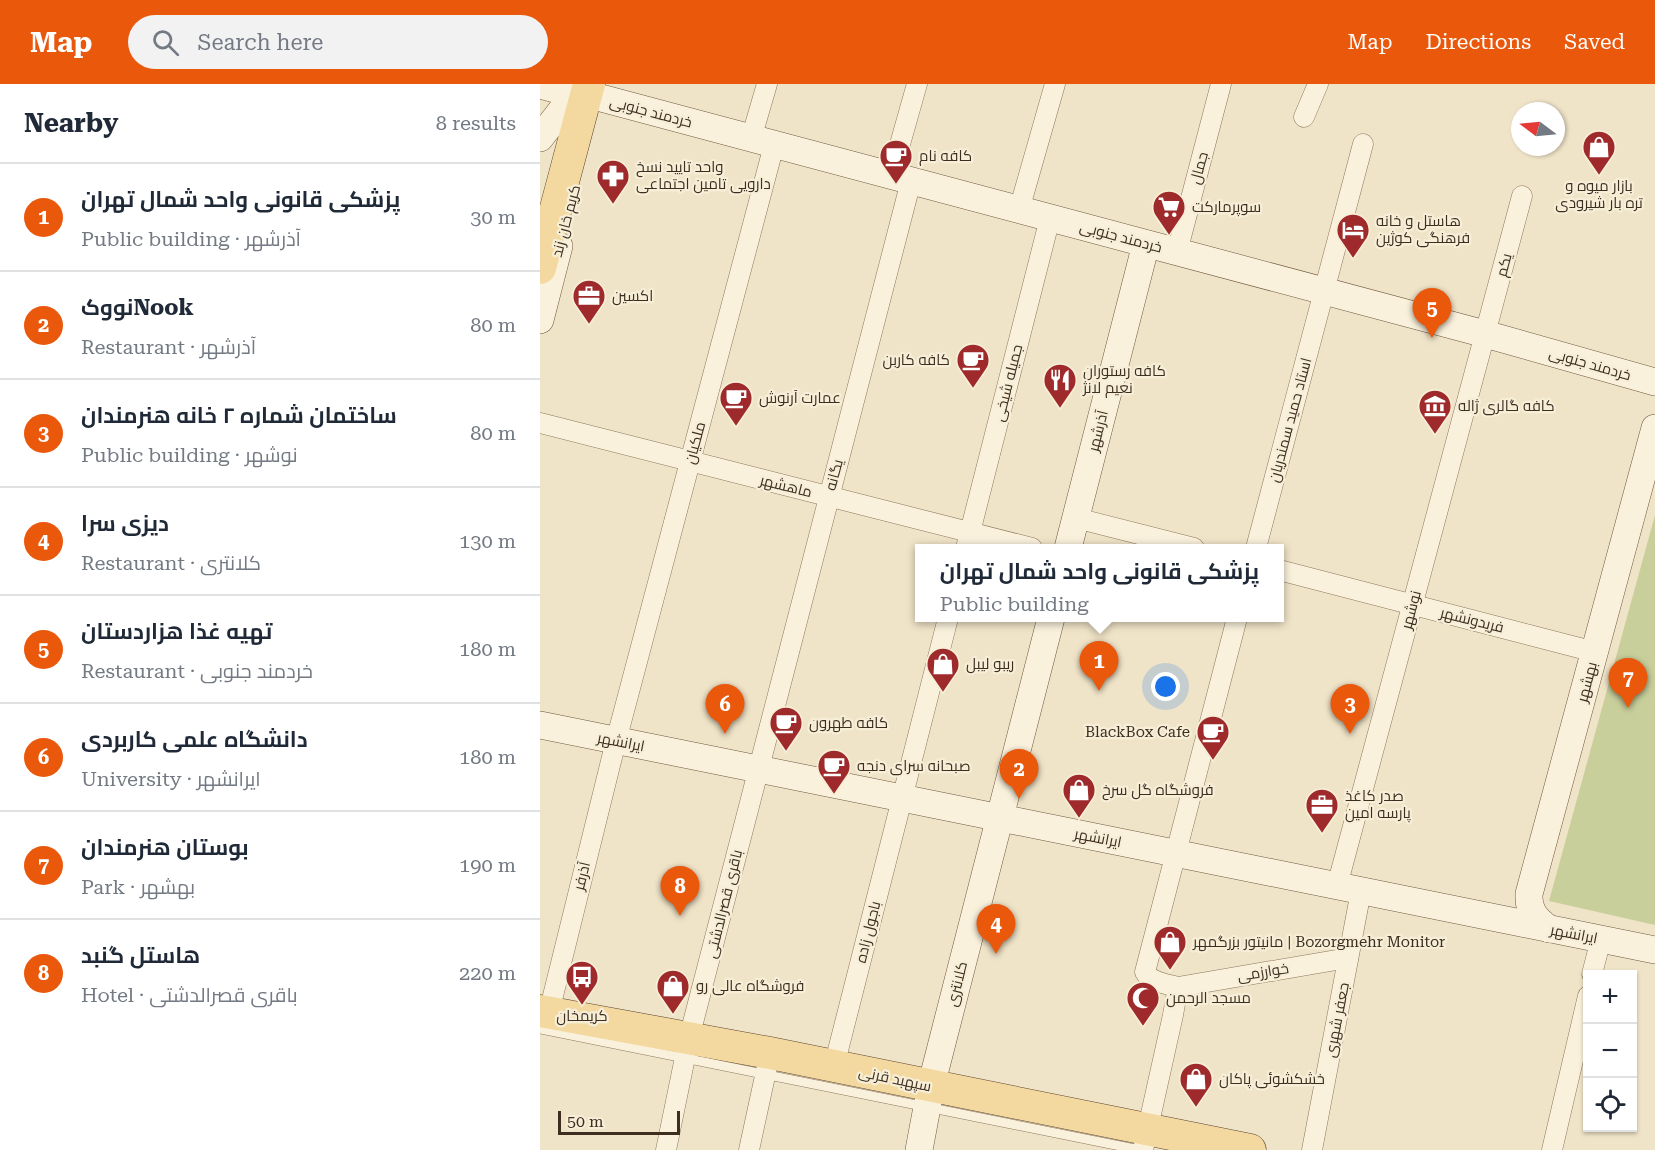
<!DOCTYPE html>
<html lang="en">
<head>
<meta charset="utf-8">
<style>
	body { margin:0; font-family:"Roboto Serif",Cairo,serif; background:#f2f2f3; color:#1f2937 }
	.controls { position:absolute; right:18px; bottom:18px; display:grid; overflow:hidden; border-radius:0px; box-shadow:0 2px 4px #0004 }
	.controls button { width:54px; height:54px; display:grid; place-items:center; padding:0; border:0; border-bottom:2px solid #e0e1e3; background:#fff; color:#1f2937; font:30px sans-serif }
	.compass { position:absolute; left:971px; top:18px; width:54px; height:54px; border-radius:50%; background:#fff; box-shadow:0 2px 4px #0004; rotate:286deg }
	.scale { position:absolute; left:18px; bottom:15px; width:122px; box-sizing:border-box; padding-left:6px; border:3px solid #3d2e20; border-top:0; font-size:16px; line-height:21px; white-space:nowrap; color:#3d2e20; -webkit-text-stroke:4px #f7eed8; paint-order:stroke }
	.you { position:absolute; left:626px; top:603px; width:21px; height:21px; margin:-15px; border:4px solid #fff; border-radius:50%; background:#1a73e8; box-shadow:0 0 0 9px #1a73e833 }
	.badge { display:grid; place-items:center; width:39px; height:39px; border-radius:50%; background:#ea580c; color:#fff; font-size:20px; font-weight:700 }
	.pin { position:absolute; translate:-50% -50px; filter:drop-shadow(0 2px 3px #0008) }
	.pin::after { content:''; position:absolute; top:32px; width:21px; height:18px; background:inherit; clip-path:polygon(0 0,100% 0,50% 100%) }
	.popup { position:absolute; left:375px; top:460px; width:369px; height:78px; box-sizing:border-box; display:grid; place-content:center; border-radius:0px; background:#fff; filter:drop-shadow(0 2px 4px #0005); font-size:20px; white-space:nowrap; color:#747a83 }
	.popup b { font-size:22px; color:#1f2937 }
	.popup::after { content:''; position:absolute; left:50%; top:100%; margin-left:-12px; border:12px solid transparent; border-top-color:#fff }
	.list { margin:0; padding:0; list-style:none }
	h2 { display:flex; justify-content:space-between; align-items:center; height:78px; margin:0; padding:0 24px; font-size:26px }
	h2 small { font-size:20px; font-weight:400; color:#747a83 }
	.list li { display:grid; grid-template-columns:39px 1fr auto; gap:18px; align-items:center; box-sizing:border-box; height:108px; padding:0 24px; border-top:2px solid #e0e1e3 }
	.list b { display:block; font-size:22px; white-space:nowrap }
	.list p { margin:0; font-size:20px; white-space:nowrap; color:#747a83 }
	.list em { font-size:20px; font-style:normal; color:#747a83 }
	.icon { flex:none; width:33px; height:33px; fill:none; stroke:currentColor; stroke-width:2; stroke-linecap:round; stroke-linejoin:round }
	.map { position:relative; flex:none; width:1115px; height:1066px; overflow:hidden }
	header { display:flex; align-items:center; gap:36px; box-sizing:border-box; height:84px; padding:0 30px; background:#ea580c; color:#fff }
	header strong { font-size:28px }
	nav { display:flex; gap:33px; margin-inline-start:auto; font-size:21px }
	.search { width:420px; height:54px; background:#f2f2f3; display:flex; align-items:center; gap:15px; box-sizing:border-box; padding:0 21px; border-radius:33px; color:#747a83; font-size:22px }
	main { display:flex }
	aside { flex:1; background:#fff }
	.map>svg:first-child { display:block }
	.green { fill:#c9cf9b }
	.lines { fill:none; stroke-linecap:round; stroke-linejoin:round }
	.lane-casing { stroke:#8d765c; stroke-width:10 }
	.street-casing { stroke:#8d765c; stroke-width:21 }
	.secondary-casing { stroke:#6f573f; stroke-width:28 }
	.primary-casing { stroke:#5b4430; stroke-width:33 }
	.lane { stroke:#faf1dc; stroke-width:9 }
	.street { stroke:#faf1dc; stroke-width:20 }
	.secondary { stroke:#faf1dc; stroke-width:27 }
	.primary { stroke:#f3d9a0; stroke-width:32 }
	.labels { text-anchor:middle; stroke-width:4.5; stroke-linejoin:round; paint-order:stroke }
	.street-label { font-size:15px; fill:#3d2e20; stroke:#f7eed8 }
	.poi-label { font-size:15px; fill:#3d2e20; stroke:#f7eed8; text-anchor:start }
</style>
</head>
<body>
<header>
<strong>Map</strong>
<div class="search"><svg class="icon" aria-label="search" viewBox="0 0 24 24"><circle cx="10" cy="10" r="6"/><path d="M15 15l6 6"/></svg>Search here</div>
<nav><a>Map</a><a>Directions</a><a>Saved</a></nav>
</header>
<main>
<aside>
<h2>Nearby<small>8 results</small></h2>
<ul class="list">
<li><span class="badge">1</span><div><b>پزشکی قانونی واحد شمال تهران</b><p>Public building · آذرشهر</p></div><em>30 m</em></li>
<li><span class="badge">2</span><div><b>نووکNook</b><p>Restaurant · آذرشهر</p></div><em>80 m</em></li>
<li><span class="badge">3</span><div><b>ساختمان شماره ۲ خانه هنرمندان</b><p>Public building · نوشهر</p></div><em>80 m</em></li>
<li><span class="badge">4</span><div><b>دیزی سرا</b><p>Restaurant · کلانتری</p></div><em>130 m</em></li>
<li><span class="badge">5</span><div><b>تهیه غذا هزاردستان</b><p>Restaurant · خردمند جنوبی</p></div><em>180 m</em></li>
<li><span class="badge">6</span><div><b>دانشگاه علمی کاربردی</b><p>University · ایرانشهر</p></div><em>180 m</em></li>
<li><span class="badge">7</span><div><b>بوستان هنرمندان</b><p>Park · بهشهر</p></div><em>190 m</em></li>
<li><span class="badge">8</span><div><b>هاستل گنبد</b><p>Hotel · باقری قصرالدشتی</p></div><em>220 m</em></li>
</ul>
</aside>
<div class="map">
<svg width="1115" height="1066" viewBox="0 0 1115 1066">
	<rect width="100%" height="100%" fill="#f0e4c8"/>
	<path class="green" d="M1115,431V841L1009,817Z"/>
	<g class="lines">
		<g class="lane-casing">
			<path id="lane" d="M0,945L600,1066"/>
		</g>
		<g class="street-casing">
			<g id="street">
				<path d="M764,33L778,0"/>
				<path d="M211,55L227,0"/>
				<path d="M351,92L377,0"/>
				<path d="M479,126L515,0"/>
				<path d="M637,168L681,0"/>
				<path d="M0,339L492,464"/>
				<path d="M536,434L654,464"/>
				<path d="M426,464L510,134"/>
				<path d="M716,464L823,60"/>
				<path d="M739,486L1055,568"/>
				<path d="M797,802L982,112"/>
				<path d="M1052,890L1061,855"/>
				<path d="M638,903L808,874"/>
				<path d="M9,928L76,657L234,61"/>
				<path d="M294,982L408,534"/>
				<path d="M126,1066L149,954L371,97"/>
				<path d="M209,1066L230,969"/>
				<path d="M603,1066L633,931L638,903C627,900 611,899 605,888L697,534"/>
				<path d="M772,1066L821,807"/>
				<path d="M1012,1066L1048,912"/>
			</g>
		</g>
		<g class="secondary-casing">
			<g id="secondary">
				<path d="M0,1L26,8"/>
				<path d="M46,10L945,250L1115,298"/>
				<path d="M0,54L21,27"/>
				<path d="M0,236L19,162"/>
				<path d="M528,464L606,160"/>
				<path d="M0,641L1115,866"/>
				<path d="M1009,845C996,835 988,827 989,810L1115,344"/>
				<path d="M379,1066L391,1002L511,534"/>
			</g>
		</g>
		<g class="primary-casing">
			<g id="primary">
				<path d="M0,184L49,0"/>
				<path d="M0,927L230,969L710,1066"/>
			</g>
		</g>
		<use href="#lane" class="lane"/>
		<use href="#street" class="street"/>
		<use href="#secondary" class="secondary"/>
		<use href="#primary" class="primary"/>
	</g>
	<defs>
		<g id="shop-pin" transform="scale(1.725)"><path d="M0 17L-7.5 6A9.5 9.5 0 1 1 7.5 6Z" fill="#9e2a2b" stroke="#f7eed8"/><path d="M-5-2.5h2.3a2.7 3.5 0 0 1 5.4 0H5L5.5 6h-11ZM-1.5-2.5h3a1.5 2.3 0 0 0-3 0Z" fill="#fff"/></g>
		<g id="cafe-pin" transform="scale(1.725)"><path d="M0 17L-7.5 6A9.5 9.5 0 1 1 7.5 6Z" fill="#9e2a2b" stroke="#f7eed8"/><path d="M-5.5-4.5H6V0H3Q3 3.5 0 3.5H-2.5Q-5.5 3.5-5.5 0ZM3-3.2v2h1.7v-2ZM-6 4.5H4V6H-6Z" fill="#fff"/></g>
		<g id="pharmacy-pin" transform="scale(1.725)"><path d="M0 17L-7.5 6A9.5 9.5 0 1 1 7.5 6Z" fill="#9e2a2b" stroke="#f7eed8"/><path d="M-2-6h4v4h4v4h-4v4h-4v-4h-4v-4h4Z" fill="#fff"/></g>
		<g id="supermarket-pin" transform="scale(1.725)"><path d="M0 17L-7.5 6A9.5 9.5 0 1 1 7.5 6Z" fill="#9e2a2b" stroke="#f7eed8"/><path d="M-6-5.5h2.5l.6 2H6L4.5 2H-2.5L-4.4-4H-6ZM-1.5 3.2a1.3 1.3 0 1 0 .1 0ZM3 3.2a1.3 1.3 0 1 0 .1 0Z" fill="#fff"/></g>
		<g id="hotel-pin" transform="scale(1.725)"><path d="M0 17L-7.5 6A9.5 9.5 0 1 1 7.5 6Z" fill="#9e2a2b" stroke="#f7eed8"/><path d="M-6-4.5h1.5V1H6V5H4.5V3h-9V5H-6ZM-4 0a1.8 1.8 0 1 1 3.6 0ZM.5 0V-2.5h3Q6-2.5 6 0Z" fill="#fff"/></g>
		<g id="office-pin" transform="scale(1.725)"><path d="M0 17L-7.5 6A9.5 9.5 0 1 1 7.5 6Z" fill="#9e2a2b" stroke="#f7eed8"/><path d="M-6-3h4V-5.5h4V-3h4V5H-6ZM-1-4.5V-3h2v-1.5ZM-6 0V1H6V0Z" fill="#fff"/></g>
		<g id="restaurant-pin" transform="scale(1.725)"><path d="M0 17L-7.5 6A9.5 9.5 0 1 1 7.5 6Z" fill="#9e2a2b" stroke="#f7eed8"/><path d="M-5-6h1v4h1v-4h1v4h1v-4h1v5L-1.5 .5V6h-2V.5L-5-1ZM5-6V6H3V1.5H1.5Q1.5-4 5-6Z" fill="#fff"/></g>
		<g id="museum-pin" transform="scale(1.725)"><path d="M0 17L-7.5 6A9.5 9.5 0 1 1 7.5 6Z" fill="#9e2a2b" stroke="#f7eed8"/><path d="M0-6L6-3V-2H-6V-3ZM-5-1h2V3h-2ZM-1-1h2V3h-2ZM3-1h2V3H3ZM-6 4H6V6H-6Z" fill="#fff"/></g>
		<g id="bus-pin" transform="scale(1.725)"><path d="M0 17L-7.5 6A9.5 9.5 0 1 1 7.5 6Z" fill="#9e2a2b" stroke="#f7eed8"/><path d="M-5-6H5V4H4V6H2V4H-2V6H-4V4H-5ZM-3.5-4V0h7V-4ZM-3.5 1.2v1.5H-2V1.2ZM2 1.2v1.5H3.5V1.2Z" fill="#fff"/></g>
		<g id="mosque-pin" transform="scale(1.725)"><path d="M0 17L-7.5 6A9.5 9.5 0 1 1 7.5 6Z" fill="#9e2a2b" stroke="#f7eed8"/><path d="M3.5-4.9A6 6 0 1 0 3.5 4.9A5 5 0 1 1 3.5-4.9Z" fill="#fff"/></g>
	</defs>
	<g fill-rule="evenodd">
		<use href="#shop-pin" x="1059" y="63"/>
		<use href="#cafe-pin" x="356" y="72"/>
		<use href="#pharmacy-pin" x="73" y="92"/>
		<use href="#supermarket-pin" x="629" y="123"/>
		<use href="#hotel-pin" x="813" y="146"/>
		<use href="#office-pin" x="49" y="212"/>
		<use href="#cafe-pin" x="433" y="276"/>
		<use href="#restaurant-pin" x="520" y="296"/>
		<use href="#cafe-pin" x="196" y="314"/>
		<use href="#museum-pin" x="895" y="322"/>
		<use href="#shop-pin" x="403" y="580"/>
		<use href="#cafe-pin" x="246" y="639"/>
		<use href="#cafe-pin" x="673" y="648"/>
		<use href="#cafe-pin" x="294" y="682"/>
		<use href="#shop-pin" x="539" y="706"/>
		<use href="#office-pin" x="782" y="721"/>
		<use href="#shop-pin" x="630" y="858"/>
		<use href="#bus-pin" x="42" y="893"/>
		<use href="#shop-pin" x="133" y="902"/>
		<use href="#mosque-pin" x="603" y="914"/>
		<use href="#shop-pin" x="656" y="995"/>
	</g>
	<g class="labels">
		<g class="street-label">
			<text transform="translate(111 28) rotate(15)" y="5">خردمند جنوبی</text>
			<text transform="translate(659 84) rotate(-75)" y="5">جمال</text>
			<text transform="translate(26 137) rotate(-75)" y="5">کریم خان زند</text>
			<text transform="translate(581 153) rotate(15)" y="5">خردمند جنوبی</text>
			<text transform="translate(964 181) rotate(-75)" y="5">یکم</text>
			<text transform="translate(1050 280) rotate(16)" y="5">خردمند جنوبی</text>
			<text transform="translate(468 299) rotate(-76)" y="5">جمیله شیخی</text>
			<text transform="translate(750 336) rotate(-75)" y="5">استاد حمید سمندریان</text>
			<text transform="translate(558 347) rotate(-76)" y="5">آذرشهر</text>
			<text transform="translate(155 359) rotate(-75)" y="5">ملکیان</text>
			<text transform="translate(294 391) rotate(-75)" y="5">یگانه</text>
			<text transform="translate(246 402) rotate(14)" y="5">ماهشهر</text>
			<text transform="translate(871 526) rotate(-75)" y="5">نوشهر</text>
			<text transform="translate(932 536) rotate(14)" y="5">فریدونشهر</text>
			<text transform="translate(1047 598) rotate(-75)" y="5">بهشهر</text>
			<text transform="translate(81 658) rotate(11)" y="5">ایرانشهر</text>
			<text transform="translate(558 754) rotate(11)" y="5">ایرانشهر</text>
			<text transform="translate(42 792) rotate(-76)" y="5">آذرفر</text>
			<text transform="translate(184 820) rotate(-76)" y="5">باقری قصرالدشتی</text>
			<text transform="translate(328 848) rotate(-76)" y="5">باجول زاده</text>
			<text transform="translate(1034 850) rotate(11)" y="5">ایرانشهر</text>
			<text transform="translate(723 888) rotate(-9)" y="5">خوارزمی</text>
			<text transform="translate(417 900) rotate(-76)" y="5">کلانتری</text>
			<text transform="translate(797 936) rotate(-79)" y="5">جعفر شهری</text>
			<text transform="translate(355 995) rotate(12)" y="5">سپهبد قرنی</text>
		</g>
		<g class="poi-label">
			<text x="379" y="77">کافه نام</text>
			<text x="96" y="88">واحد تایید نسخ<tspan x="96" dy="17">دارویی تامین اجتماعی</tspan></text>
			<text x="1059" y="107" text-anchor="middle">بازار میوه و<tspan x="1059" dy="17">تره بار شیرودی</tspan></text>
			<text x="652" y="128">سوپرمارکت</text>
			<text x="836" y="142">هاستل و خانه<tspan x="836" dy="17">فرهنگی کوژین</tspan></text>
			<text x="72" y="217">اكسين</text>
			<text x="410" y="281" text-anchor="end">کافه کاربن</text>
			<text x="543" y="292">کافه رستوران<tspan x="543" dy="17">نعیم لانژ</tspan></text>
			<text x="219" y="319">عمارت آرنوش</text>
			<text x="918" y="327">کافه گالری ژاله</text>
			<text x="426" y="585">ریبو لیبل</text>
			<text x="269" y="644">کافه طهرون</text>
			<text x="650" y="653" text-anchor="end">BlackBox Cafe</text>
			<text x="317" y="687">صبحانه سرای دنجه</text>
			<text x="562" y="711">فروشگاه گل سرخ</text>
			<text x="805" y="717">صدر کاغذ<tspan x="805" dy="17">پارسه امین</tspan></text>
			<text x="653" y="863">مانیتور بزرگمهر | Bozorgmehr Monitor</text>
			<text x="156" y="907">فروشگاه عالی رو</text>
			<text x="626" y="919">مسجد الرحمن</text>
			<text x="42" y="937" text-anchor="middle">کریمخان</text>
			<text x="679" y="1000">خشکشوئی پاکان</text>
		</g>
	</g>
</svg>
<div class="controls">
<button>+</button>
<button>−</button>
<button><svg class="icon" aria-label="locate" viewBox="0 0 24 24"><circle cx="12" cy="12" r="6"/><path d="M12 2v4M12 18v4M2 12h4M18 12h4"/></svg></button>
</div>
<svg class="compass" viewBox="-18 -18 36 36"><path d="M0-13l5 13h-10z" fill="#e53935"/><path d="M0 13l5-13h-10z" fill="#747a83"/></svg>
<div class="scale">50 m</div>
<div class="you"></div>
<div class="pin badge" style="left:559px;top:607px">1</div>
<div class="popup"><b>پزشکی قانونی واحد شمال تهران</b>Public building</div>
<div class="pin badge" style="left:479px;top:715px">2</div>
<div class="pin badge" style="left:810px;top:650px">3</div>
<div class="pin badge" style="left:456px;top:870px">4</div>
<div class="pin badge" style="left:892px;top:254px">5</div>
<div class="pin badge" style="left:185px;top:650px">6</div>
<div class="pin badge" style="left:1088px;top:624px">7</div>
<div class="pin badge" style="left:140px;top:832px">8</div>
</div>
</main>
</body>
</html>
